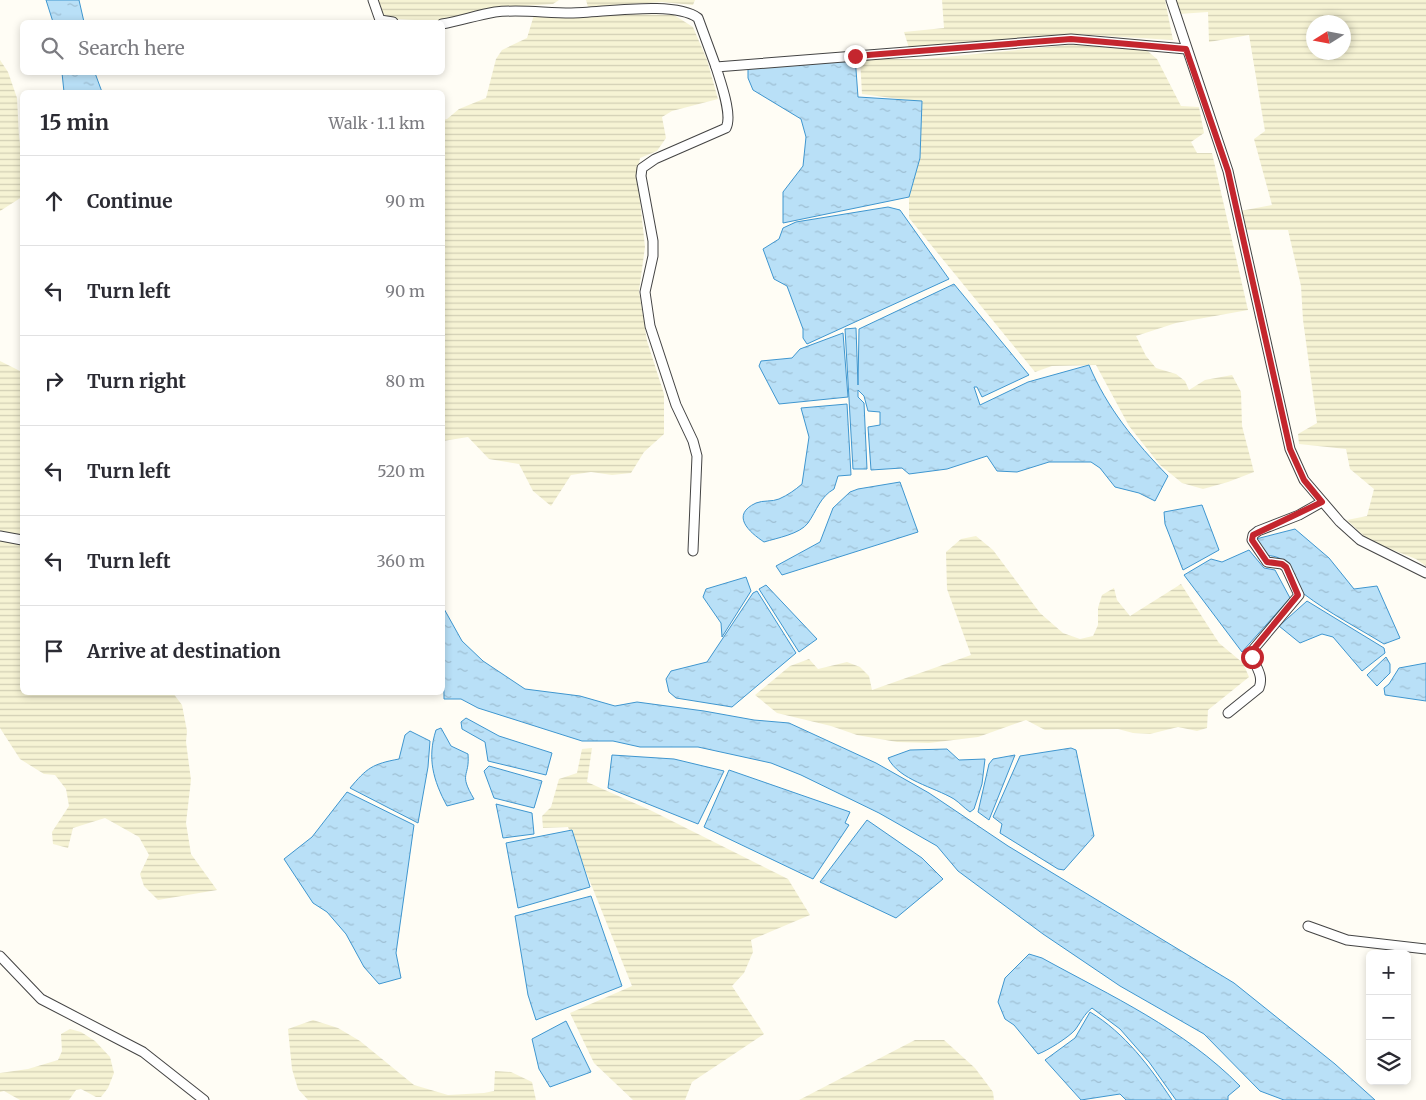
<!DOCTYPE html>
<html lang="en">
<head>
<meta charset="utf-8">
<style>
	body { margin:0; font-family:Merriweather,serif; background:#f7f7f7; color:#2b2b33 }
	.controls { position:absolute; right:15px; bottom:15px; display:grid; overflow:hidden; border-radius:8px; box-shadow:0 2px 8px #0003 }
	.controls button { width:45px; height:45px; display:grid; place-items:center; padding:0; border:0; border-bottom:1px solid #e1e1e2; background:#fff; color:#2b2b33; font:25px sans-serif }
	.compass { position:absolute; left:1306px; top:15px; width:45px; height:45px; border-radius:50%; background:#fff; box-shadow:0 2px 8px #0003; rotate:259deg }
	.stop { position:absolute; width:15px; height:15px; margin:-11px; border:4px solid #c4262e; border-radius:50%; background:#fff }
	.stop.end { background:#c4262e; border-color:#fff; box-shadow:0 1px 5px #0008 }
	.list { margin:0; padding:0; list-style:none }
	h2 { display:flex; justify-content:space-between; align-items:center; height:65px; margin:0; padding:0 20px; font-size:21px }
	h2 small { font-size:16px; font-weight:400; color:#7c7c81 }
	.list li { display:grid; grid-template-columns:32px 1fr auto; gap:15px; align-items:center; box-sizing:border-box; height:90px; padding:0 20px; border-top:1px solid #e1e1e2 }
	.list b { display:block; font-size:19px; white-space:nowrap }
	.list em { font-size:16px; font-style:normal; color:#7c7c81 }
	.icon { flex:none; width:28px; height:28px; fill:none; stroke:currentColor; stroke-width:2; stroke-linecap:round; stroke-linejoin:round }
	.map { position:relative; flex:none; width:1426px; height:1100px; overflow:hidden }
	.search { position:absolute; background:#fff; box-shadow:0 2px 8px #0003; left:20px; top:20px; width:425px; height:55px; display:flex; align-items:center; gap:12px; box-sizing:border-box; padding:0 18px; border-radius:8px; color:#7c7c81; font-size:19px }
	.panel { position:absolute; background:#fff; box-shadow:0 2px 8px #0003; left:20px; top:90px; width:425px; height:605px; border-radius:8px }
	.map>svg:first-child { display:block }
	.farmland { fill:url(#farmland-rules); fill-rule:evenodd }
	.water { fill:url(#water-ripples); stroke:#3f96cf }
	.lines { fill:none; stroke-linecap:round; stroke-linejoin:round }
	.minor-casing { stroke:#444; stroke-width:11 }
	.minor { stroke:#fff; stroke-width:9 }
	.route { stroke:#c4262e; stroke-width:6 }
</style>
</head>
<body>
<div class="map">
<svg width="1426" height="1100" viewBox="0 0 1426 1100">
	<defs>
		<pattern id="farmland-rules" width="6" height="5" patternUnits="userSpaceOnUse" patternTransform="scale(1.25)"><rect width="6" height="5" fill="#f6f3d4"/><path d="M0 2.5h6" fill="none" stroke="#d2cfb5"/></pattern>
		<pattern id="water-ripples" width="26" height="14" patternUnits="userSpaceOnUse" patternTransform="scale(1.25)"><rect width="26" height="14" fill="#b9e0f7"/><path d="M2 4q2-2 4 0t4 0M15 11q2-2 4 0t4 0" fill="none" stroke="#9ebfd3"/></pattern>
	</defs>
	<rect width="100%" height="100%" fill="#fffdf5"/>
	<g class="farmland">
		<path d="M376,0H559L553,4L495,8L433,21L396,19L382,14Z"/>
		<path d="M586,0H695L693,5L662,2L588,7Z"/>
		<path d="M942,0H1165L1173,40L1073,34L909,48L904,32L944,28Z"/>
		<path d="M1176,0H1426V566L1416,559L1388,548L1364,536L1347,520L1367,516L1374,489L1350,469L1346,449L1299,444L1298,434L1317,423L1303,320L1301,286L1288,230H1244L1240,211L1272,205L1254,139L1265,131L1249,35L1209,42L1208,12L1179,14ZM1314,22H1344V52H1314Z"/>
		<path d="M615,14L674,15L693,27L707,60L718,99L672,111L662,117L666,138L657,151L640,158L637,173L645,247L639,291L647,341L664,394V434L644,452L631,473L612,475L591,472L571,475L551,506L533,491L519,464L489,459L468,437L443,441L442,120L447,119L459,109L486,98L496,59L502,50L527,38L534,15L570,18Z"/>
		<path d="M1079,44L1144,48L1157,59L1181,106L1199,107L1204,133L1191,142L1197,153H1212L1248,310L1176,323L1136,336L1146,356L1156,368L1176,374L1185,381L1189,390L1205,380L1232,375L1241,392L1242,426L1254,472L1228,482L1203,489L1182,483L1160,465L1129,426L1096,365L1052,366L1035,372L909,218V197L920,158L922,102L862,94L860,59H924Z"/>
		<path d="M0,60L8,72L17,98L19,137L22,156V197L0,211Z"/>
		<path d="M0,361L22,372V692L173,693L182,705L187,731L186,742L191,780L186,823L191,854L217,890L158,900L144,886L140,874L149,855L139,837L105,818L73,828L68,848L53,844L52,832L69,806L66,789L55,775L44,774L20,759L0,728Z"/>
		<path d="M976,536L993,550L1040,613L1063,633L1080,639L1093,636L1098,625V608L1102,595L1114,588L1117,600L1130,616L1181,584L1219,643L1243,663L1249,677L1208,710L1207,728L1197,731L1178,727L1150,734L1133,733L1118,729L1045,730L1026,720L978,737L929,743L897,742L857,735L831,726L777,713L755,695L790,666L809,659L818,669L847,662L860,667L869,676L872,690L971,655L947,589L946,552L961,539Z"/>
		<path d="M592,748L587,782L652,811L788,879L810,915L751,940L753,952L744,973L732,986L764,1034L692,1082L685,1100H633L594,1063L570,1013L632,986L568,827L543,828L542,816L551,807L559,779L577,773L582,749Z"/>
		<path d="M313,1020L338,1028L360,1041L414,1085L448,1095L484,1093L494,1091L495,1071L511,1072L532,1082L536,1100H308L298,1089L292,1069L288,1029Z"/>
		<path d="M70,1029L81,1032L95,1041L110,1057L114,1073L108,1088L101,1097H96L81,1089L76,1090L69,1100H20L4,1091L0,1092V1073L28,1069L58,1060L62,1051L61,1034Z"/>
		<path d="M915,1040H944L975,1068L993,1092L994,1100H799Z"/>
	</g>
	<g class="water">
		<path d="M46,0H79L84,22H53Z"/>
		<path d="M855,56L858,97L922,101L920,158L909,197L783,223V192L803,166L806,137L801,119L753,90L748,78V69Z"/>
		<path d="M62,73H95L102,92H64Z"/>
		<path d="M888,207L900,210L949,279L807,344L803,338V329L787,286L774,279L763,249L779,239L783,228L796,222Z"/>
		<path d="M954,284L1029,375L982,397L977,387H974L980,405L1028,382L1089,365C1107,408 1135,442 1168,476L1155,501L1139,493L1115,487L1100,468L1091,462H1049L1017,472L997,471L987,456L947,469L909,474L902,468L871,470L868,427L880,425V412L868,411L864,396L858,390V397L864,403L867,469H853L845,329L856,328L858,385L859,329Z"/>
		<path d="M843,333L848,397L779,404L759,366L761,361L792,358L800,349Z"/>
		<path d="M847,404L851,475L838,476L834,489C820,497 817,510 808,523C800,534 777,538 764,542C749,532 730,515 756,503C763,500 772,502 779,499C788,495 795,490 802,484L809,437L801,408Z"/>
		<path d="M900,482L918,532L782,575L776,566L820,542L833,508L850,492L858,489Z"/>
		<path d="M1202,505L1219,550L1183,570L1165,524L1164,512Z"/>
		<path d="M1295,529L1329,558L1354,589L1377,586L1400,638L1384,644C1358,628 1329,613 1304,594C1284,579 1300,556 1262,555L1252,540Z"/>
		<path d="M1249,550L1264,568L1275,570L1290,598L1242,652L1184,575L1211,559L1222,562Z"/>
		<path d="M746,577L751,591L722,637L721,623L703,597L706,589Z"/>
		<path d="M766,585L817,639L799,652L759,589Z"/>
		<path d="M757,591L796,653L732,707L676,698L669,692L666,679L671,671L707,662L753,593Z"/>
		<path d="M1307,601L1384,648L1385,653L1362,671L1333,637L1322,634L1300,643L1279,626Z"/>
		<path d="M443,607L462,641L483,661L525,689L580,696L615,706L637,702L704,711L754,720L789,723L876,763L929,793L1008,846L1234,983L1335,1064L1375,1100H1284L1260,1091L1204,1034L1120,986L1043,934L958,871L937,846L879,813L801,775L771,763L698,747H640L613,741H582L478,708L461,699H444Z"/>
		<path d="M1386,657L1390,664V673L1377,686L1367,675Z"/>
		<path d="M1426,663V701L1385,695L1384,688L1389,684L1399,668Z"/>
		<path d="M466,718L499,736L552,753L546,775L488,761L485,742L462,729L461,722Z"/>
		<path d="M441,728L451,746L468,754C470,778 458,772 474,799L447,806C433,780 427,758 436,730Z"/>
		<path d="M410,731L430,741L428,767L418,823L350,788C367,768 372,764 399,759L405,735Z"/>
		<path d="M1071,748L1076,750L1094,836L1064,870L1058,869L1000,833L1002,824L993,817L1020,756Z"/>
		<path d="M947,749L959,760L985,759L982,784L974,809L970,812C964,808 960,803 954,799C934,787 899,780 888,758L910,750Z"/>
		<path d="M612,755L674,759L724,771L698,824L608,788Z"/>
		<path d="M1015,755L989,820L978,812L989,764L993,759Z"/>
		<path d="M489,766L542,781L534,808L494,798L484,771Z"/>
		<path d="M729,770L850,812L845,823L849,825L813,879L704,827Z"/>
		<path d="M347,792L414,825L396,953L401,978L379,984L364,967L346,934L327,912L313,903L284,859L312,837Z"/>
		<path d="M496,804L532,813L534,834L503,838Z"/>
		<path d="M867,820L922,858L943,879L896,918L820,882Z"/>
		<path d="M572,830L590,887L518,908L506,843Z"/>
		<path d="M591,896L622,986L536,1020L528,995L515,916Z"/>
		<path d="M1029,954L1042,958C1111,996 1184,1029 1240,1086L1228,1096V1100H1176L1149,1062L1120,1029L1092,1008C1084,1014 1081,1022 1075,1030C1069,1037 1047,1051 1038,1054L1014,1025L1005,1019L998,1002L1005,978Z"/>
		<path d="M1090,1012C1125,1033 1150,1067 1172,1100H1126L1120,1094L1081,1100L1045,1060L1075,1038Z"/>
		<path d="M566,1021L591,1072L550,1087L539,1069L532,1039Z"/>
	</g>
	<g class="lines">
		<g class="minor-casing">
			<g id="minor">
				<path d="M373,0L380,20L393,22"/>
				<path d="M1171,0L1228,171L1290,449L1304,480L1340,522L1360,540L1426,573"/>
				<path d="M442,24C460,21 477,15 495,12C520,9 545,13 571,13C602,13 674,0 698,18L716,67"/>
				<path d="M0,536L22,540"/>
				<path d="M693,551L697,456L693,441L676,405L650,326L645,292L653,256V241L641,176L642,168L655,159L726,128C733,115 720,81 716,67L1071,39L1186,49"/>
				<path d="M1228,713L1259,688C1265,673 1252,665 1252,651L1299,595L1286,567L1282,564L1267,562L1252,540L1253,535L1258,531L1299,515L1322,502"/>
				<path d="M1308,926L1347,940L1426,949"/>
				<path d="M0,956L41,999L143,1052L204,1100"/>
			</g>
		</g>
		<use href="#minor" class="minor"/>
	</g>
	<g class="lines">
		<path class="route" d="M855,56L1071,39L1186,49L1228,171L1290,449L1304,480L1322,502L1253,535L1252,540L1267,562L1282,564L1286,567L1298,595L1252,651V657"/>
	</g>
</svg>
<div class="controls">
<button>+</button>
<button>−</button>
<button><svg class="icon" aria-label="layers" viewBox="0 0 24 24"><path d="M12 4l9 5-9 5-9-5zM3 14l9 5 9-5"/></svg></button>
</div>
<svg class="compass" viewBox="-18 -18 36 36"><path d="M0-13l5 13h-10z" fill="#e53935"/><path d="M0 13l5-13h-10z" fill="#7c7c81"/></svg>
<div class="stop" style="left:1252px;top:657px"></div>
<div class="stop end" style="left:855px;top:56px"></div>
<div class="search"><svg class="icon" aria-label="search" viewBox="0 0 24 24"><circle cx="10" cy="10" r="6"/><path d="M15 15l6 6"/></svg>Search here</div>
<section class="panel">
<h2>15 min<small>Walk · 1.1 km</small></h2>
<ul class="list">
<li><svg class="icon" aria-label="ahead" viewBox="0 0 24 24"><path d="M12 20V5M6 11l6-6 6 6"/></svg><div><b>Continue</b></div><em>90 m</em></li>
<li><svg class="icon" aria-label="left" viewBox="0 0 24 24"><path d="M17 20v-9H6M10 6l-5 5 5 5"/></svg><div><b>Turn left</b></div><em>90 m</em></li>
<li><svg class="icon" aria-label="right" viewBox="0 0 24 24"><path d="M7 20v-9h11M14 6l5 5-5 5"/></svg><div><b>Turn right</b></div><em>80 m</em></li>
<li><svg class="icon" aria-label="left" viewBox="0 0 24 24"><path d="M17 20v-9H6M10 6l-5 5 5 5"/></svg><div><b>Turn left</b></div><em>520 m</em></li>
<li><svg class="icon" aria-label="left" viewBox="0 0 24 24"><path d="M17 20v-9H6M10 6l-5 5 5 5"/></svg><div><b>Turn left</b></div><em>360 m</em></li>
<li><svg class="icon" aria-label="arrive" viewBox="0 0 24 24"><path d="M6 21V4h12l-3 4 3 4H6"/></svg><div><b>Arrive at destination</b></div></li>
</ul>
</section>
</div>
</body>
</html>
